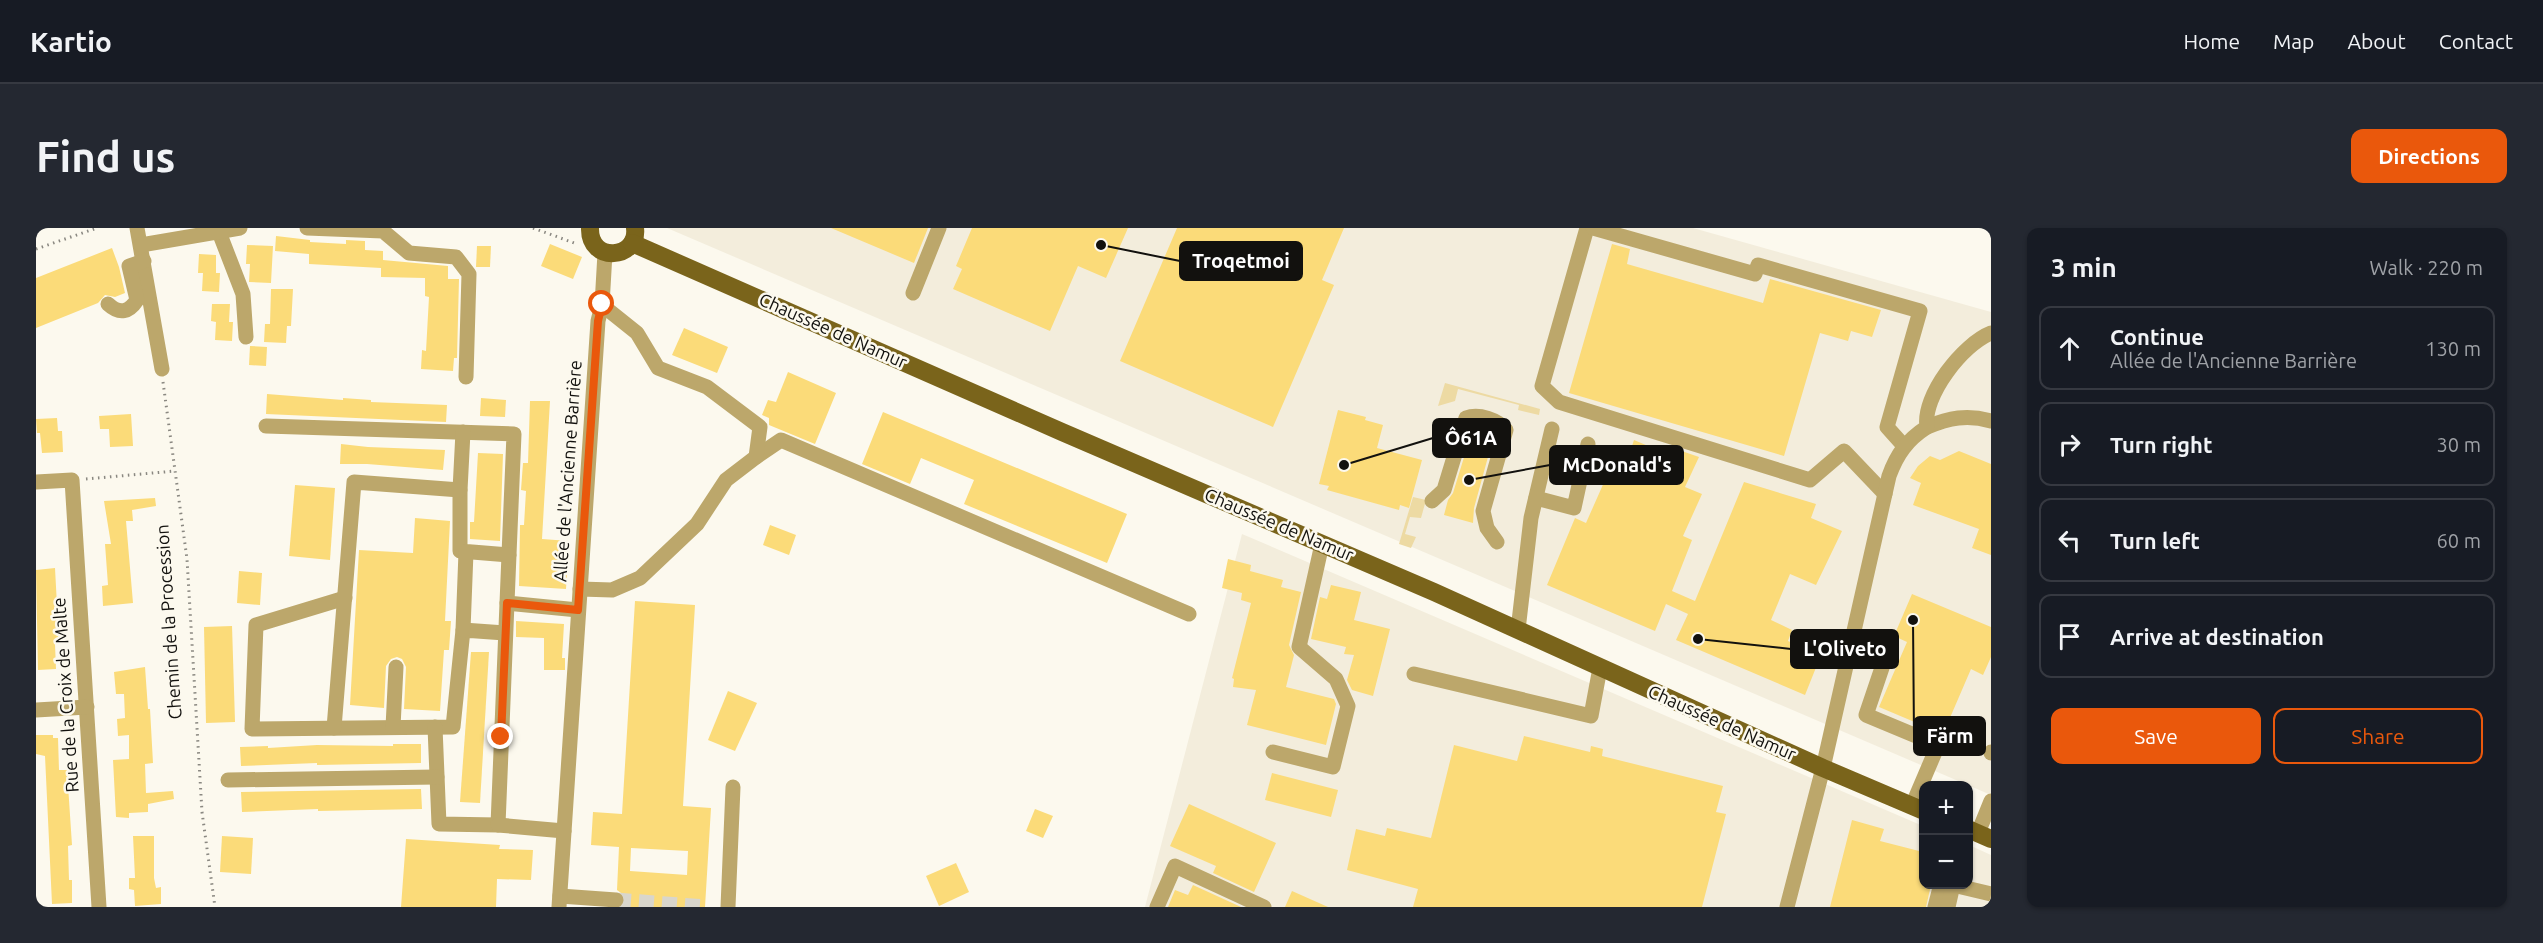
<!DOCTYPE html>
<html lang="en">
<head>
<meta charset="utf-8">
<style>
	body { margin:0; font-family:Ubuntu,sans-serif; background:#242831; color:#f1f3f6 }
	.controls { position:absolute; right:18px; bottom:18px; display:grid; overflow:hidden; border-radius:12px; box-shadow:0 2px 4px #0004 }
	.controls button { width:54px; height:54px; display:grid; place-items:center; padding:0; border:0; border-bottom:2px solid #363941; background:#171b24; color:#f1f3f6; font:30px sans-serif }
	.stop { position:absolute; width:18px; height:18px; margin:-14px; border:4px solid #ea580c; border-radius:50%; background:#fff }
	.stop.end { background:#ea580c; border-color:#fff; box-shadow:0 2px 6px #0008 }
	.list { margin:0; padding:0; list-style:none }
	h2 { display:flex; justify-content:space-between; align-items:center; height:78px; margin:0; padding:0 24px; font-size:26px }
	h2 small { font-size:20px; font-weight:400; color:#9ea1a6 }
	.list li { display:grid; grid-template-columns:39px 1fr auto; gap:18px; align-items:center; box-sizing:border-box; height:84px; margin:0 12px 12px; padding:0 12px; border:2px solid #363941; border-radius:12px }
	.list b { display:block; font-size:22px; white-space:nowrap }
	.list p { margin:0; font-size:20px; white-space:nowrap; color:#9ea1a6 }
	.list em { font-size:20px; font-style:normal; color:#9ea1a6 }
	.actions { display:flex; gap:12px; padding:18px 24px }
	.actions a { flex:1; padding:14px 0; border:2px solid #ea580c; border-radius:12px; text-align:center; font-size:21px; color:#ea580c }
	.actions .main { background:#ea580c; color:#fff }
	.icon { flex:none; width:33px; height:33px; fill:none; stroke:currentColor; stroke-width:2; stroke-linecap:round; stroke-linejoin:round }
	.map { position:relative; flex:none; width:1955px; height:679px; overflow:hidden; border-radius:12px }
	header { display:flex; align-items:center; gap:36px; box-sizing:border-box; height:84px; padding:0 30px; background:#171b24; border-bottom:2px solid #363941 }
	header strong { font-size:28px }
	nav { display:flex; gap:33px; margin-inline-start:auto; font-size:21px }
	.intro { display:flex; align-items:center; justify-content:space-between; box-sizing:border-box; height:144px; padding:0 36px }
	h1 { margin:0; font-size:42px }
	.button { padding:15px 27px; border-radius:12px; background:#ea580c; color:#fff; font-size:21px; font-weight:700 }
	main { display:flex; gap:36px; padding:0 36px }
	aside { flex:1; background:#171b24; border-radius:12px; box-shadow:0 2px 4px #0004 }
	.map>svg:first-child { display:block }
	.built { fill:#f3eddc }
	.green { fill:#eddaa3 }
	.building { fill:#fbdb79; fill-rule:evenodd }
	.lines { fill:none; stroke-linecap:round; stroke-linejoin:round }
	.minor-tunnel { stroke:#d9d6cc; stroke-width:15; stroke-dasharray:15 8; stroke-linecap:butt }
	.path { stroke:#8a8881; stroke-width:3; stroke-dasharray:1.5 4.5; stroke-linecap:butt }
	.minor { stroke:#bca76b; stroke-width:15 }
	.major { stroke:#7a641b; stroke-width:18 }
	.route { stroke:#ea580c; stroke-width:8 }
	.labels { text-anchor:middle; stroke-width:5; stroke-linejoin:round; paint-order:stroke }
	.street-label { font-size:18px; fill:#12110e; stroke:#fcf9ee }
	.leader { fill:none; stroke:#12110e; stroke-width:2 }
	.callout-dot { fill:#12110e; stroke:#fcf9ee; stroke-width:2 }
	.callout { fill:#12110e; stroke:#12110e; stroke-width:2 }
	.callout-label { font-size:20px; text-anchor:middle; font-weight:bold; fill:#fff }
</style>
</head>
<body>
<header>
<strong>Kartio</strong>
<nav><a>Home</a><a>Map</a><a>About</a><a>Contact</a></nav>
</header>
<div class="intro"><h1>Find us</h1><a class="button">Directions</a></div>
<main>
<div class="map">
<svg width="1955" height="679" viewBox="0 0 1955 679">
	<rect width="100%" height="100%" fill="#fcf9ee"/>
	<g class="built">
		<path d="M631,0H1657L1955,84V567Z"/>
		<path d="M1206,306L1887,598L1888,656H1932L1933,617L1955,627V679H1109Z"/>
	</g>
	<g class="green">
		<path d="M1409,155L1504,181L1503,187L1482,182L1483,177L1422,161L1419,173L1402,178Z"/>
		<path d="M1377,269L1390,272L1385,290L1374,289L1369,306L1380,309L1375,320L1363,316Z"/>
	</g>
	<g class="building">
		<path d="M795,0H892L878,35Z"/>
		<path d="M936,0H1092L1070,50L1042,38L1014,103L917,61L926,41L920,38Z"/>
		<path d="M1141,0H1308L1286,52L1298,57L1237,199L1084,133Z"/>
		<path d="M240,8L274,12V14L310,16V12L329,13V22L347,23V32L412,38V51H423L421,130H418L417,143L385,141L386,122L390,123L393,69L389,68V50L345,49V40L273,36V26L239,23Z"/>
		<path d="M514,16L546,29L537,51L505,38Z"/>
		<path d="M1576,16L1594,21L1591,36L1727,75L1734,51L1845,82L1836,109L1815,103L1812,113L1784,105L1748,228L1533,165Z"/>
		<path d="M211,17L237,18L235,55L213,54L214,36H210Z"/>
		<path d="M441,18H455L454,39H440Z"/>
		<path d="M76,20L83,39L89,65L79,69L69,67L62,75L0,100V50Z"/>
		<path d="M163,26L180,27V45H184L183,64L166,63L167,45H162Z"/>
		<path d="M235,61H257L255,98H251L250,115L228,114L229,96H234Z"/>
		<path d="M176,76H194L193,94H197L196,113L179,112L180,94L175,93Z"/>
		<path d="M648,100L692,119L681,145L636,127Z"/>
		<path d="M214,118L231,119L230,138L213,137Z"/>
		<path d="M752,144L800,165L779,216L733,197V190L726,187L732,172L740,174Z"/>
		<path d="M231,166L307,172V170L335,172V174L411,177L410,194L230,186Z"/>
		<path d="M445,170L470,172L469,189L444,188Z"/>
		<path d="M494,173H514L506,311L533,313L530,361L483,358L484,297H488L490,263L485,262L487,235H492Z"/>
		<path d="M1302,182L1330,189L1329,192L1347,197L1341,220L1386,232L1373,280L1364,277L1363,282L1291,262L1293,258L1283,256Z"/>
		<path d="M847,184L1091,286L1071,335L928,276L938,252L885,230L874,256L826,236Z"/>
		<path d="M95,186L97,218L74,219L73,201H64L63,188Z"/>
		<path d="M21,190L22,203H26L27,224L6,225L4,205H1L0,191Z"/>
		<path d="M1434,210L1455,218L1438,280L1437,295L1408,287L1412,272L1417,265Z"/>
		<path d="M1598,212L1631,226L1634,219L1663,229L1649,259L1666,266L1647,308L1656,312L1636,363L1659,373L1708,254L1780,276L1775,290L1806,303L1780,357L1754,346L1735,392L1756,402L1752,413L1785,427L1769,467L1640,412L1652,386L1630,376L1619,403L1511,357L1539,290L1550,295L1573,243L1576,244L1578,239L1582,241L1591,219L1596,218Z"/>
		<path d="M305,216L332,219L409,222L407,242L331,236H304Z"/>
		<path d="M1923,223L1955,236V327L1936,320L1943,301L1877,277L1885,255L1874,250L1882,238L1894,228L1904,232Z"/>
		<path d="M442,225L467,226L464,313L434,311V294H438Z"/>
		<path d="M259,257L299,260L294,332L253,328Z"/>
		<path d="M119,270L120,278L96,282L97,293H90L97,375L67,378L66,358L72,357L69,316H75L68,273Z"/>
		<path d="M379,290L414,293L409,393H415L413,422H408L404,483L368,481L370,439L366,431L361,429L355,431L350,438L348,480L314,477L323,322L377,325Z"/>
		<path d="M734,297L760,307L753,327L727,317Z"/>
		<path d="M1192,331L1215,337L1214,343L1247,352L1245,359L1265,364L1253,417L1258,427L1250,459L1298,471L1300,476L1290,517L1211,497L1220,462L1197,459L1198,451L1196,450L1215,375L1205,372L1206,365L1186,360Z"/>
		<path d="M19,340L23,415L19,416L20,441L2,442L0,342Z"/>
		<path d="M203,343L226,345L224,377L201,375Z"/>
		<path d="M1295,357L1325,364L1318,392L1354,401L1337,468L1316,462L1311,452L1318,427L1308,426L1310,419L1275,411L1284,369L1291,371Z"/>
		<path d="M1876,366L1955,399V429L1947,447L1935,441L1907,506L1843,479L1871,414L1858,408Z"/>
		<path d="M599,373L659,377L647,578L675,580L669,679H586L589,668L581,662L583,619L555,617L557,584L586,586ZM595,620L652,623L651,647L594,643Z"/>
		<path d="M480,393L528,396L526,430H529V442H508V410L480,409Z"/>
		<path d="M196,398L199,494L170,495L168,399Z"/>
		<path d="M435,424H453L444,575L424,574Z"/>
		<path d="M109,439L112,481H114L117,535L109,536L110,565L137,563L138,571L112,576V584L93,585V590L80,589L77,532L93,531V507L82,508L81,491L89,490L88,466H80L78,444Z"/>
		<path d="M692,463L721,475L699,523L672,512Z"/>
		<path d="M0,507H17V510H22L23,542H31L36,617L32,618L33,652H36V675L16,676L9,528L0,526Z"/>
		<path d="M1488,508L1554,524L1555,518L1567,521L1566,528L1687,558L1680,584L1690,586L1666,679H1377L1382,661L1311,642L1320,601L1349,608L1351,600L1395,610L1418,517L1481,533Z"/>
		<path d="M357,516H385V535L281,537V535L205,538L204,519L232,518V520L281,517L357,518Z"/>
		<path d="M1236,545L1302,562L1295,589L1229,572Z"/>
		<path d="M385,561L386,581L282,583V581L206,584L205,564Z"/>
		<path d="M1153,576L1240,615L1218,664L1177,645L1180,638L1134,618Z"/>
		<path d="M999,581L1017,588L1007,610L990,603Z"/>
		<path d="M1816,592L1848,601L1844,613L1887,624V657H1895L1890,679H1794Z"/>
		<path d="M97,608H118V650L120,660L125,659V676L99,678L98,662L93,661V650H99Z"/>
		<path d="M186,608L217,610L215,646L184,644Z"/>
		<path d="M370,611L464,617L463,621L497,622L495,652L461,651L460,679H365Z"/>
		<path d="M920,635L933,664L903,678L890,648Z"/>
		<path d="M1157,657L1205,679H1132L1139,662L1152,667Z"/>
		<path d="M1256,663L1292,679H1249Z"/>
	</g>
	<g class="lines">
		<path class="minor-tunnel" d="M580,672L669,679"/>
		<g class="path">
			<path d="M497,0L541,16"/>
			<path d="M0,21L61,0"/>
			<path d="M127,154L151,331L166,584L179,679"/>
			<path d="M50,251L139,243"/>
		</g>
		<g class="minor">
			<path d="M101,0L126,141"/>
			<path d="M271,0L347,3L373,25L420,29L433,46L430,149"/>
			<path d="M1551,0L1506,158L1523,174L1774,252L1808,223L1849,266"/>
			<path d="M1557,0L1719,46L1722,37L1884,83L1851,199L1868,218"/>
			<path d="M183,4L207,66L210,109"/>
			<path d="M105,17L204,0"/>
			<path d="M877,65L903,0"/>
			<path d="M72,76C84,87 93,84 101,72L93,38L108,33"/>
			<path d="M230,198L478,206L471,375L542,382"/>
			<path d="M1891,199C1913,190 1931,186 1955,193"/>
			<path d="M1426,200C1439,198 1457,205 1466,214"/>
			<path d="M720,229L745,212L1153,386"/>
			<path d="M0,254L36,252L63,679"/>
			<path d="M424,262V323L473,327"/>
			<path d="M1500,270L1538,280L1552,216"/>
			<path d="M1396,273L1408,262L1430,190C1443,185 1462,192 1470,202L1447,283L1451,300L1461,314"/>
			<path d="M544,361L576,362L604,350L661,296L690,252L720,229L724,199L671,159L622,140L601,105L566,77"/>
			<path d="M309,370L220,397L216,501L417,499L427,402L469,405"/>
			<path d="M427,402L430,324"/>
			<path d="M1482,402L1495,290L1516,201"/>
			<path d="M1817,406L1851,425L1830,487L1902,517L1876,578"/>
			<path d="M1378,446L1555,488L1564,440"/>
			<path d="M0,482L51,479"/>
			<path d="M357,499L360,439"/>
			<path d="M399,499L403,596L462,597L471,375"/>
			<path d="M298,500L318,254L424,262L427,204"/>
			<path d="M1237,524L1297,539L1312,478L1300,451L1263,419L1286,316"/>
			<path d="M1955,524V525"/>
			<path d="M192,552L401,549"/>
			<path d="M462,597L528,603"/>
			<path d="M1942,605L1955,573"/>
			<path d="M524,668L580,672"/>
			<path d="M523,679L562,93L566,77L569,25"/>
			<path d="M692,679L697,559"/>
			<path d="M1121,679L1139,638L1228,679"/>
			<path d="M1751,679L1787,540L1853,248C1861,226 1871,212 1891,199C1886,168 1927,116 1955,105"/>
			<path d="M1899,679L1905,656"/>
			<path d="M1912,679L1917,657L1955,666"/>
		</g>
		<g class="major">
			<path d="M554,0C553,36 603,31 599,0"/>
			<path d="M596,15L1026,204L1398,364L1787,540L1888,583"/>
			<path d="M1932,601L1955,611"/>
		</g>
	</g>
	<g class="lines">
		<path class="route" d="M465,509L471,375L542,382L562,93L566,76"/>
	</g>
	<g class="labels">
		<g class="street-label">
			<text transform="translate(797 103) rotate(24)" y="6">Chaussée de Namur</text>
			<text transform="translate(532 243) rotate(-86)" y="6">Allée de l'Ancienne Barrière</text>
			<text transform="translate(1243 297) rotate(23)" y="6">Chaussée de Namur</text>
			<text transform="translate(133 394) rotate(-94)" y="6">Chemin de la Procession</text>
			<text transform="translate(30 467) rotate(-94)" y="6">Rue de la Croix de Malte</text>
			<text transform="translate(1686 495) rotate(24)" y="6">Chaussée de Namur</text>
		</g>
	</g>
	<path class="leader" d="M1065 17L1144 33M1308 237L1397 210M1433 252L1514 237M1662 411L1755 421M1877 392L1878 508"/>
	<g class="callout-dot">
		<circle cx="1065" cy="17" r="6"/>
		<circle cx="1308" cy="237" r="6"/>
		<circle cx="1433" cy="252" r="6"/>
		<circle cx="1662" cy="411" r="6"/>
		<circle cx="1877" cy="392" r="6"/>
	</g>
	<g class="callout">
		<rect x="1144" y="14" width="122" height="38" rx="6"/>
		<rect x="1397" y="191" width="77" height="38" rx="6"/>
		<rect x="1514" y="218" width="133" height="38" rx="6"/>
		<rect x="1755" y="402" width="107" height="38" rx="6"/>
		<rect x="1878" y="489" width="71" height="38" rx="6"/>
	</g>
	<g class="callout-label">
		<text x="1205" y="40">Troqetmoi</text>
		<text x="1435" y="217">Ô61A</text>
		<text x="1581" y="244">McDonald's</text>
		<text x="1809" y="428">L'Oliveto</text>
		<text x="1914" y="515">Färm</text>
	</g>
</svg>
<div class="controls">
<button>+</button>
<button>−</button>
</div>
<div class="stop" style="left:566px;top:76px"></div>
<div class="stop end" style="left:465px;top:509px"></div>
</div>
<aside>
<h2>3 min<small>Walk · 220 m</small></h2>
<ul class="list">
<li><svg class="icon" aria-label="ahead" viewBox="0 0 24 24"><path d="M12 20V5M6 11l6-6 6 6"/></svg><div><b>Continue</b><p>Allée de l'Ancienne Barrière</p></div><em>130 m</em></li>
<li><svg class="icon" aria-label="right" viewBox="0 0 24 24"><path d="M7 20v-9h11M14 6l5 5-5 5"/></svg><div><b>Turn right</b></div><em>30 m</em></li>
<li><svg class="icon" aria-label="left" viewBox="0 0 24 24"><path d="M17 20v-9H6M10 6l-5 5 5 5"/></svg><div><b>Turn left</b></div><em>60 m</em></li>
<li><svg class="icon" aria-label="arrive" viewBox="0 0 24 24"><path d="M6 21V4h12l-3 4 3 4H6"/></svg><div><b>Arrive at destination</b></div></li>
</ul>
<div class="actions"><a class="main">Save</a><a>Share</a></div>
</aside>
</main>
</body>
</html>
